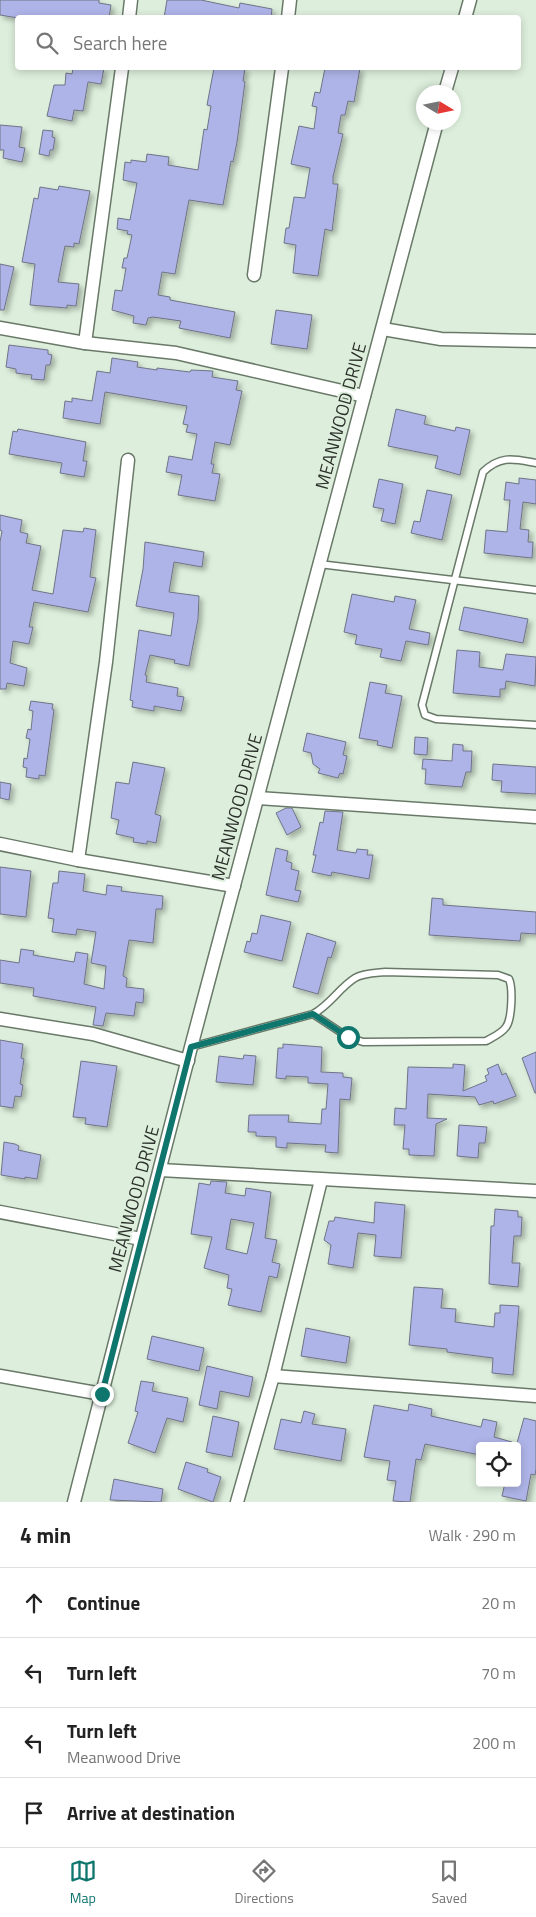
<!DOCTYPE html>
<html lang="en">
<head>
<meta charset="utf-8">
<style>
	body { margin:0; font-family:"Titillium Web",sans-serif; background:#f2f2f2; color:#222 }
	.controls { position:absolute; right:15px; bottom:15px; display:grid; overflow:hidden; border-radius:5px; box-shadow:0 2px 8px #0003 }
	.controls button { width:45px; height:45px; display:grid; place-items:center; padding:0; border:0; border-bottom:1px solid #e0e0e0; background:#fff; color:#222; font:25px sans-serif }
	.compass { position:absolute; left:416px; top:85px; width:45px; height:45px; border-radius:50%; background:#fff; box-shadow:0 2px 8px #0003; rotate:100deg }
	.stop { position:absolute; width:15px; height:15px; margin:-11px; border:4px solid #0f766e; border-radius:50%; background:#fff }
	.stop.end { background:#0f766e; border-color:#fff; box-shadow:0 1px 5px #0008 }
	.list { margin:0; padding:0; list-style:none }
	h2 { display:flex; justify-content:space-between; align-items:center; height:65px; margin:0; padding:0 20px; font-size:21px }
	h2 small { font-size:16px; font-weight:400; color:#767676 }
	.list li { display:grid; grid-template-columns:32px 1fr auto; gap:15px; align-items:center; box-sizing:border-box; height:70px; padding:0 20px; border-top:1px solid #e0e0e0 }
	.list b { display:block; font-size:19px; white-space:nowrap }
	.list p { margin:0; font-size:16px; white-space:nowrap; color:#767676 }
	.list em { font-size:16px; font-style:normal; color:#767676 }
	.icon { flex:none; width:28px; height:28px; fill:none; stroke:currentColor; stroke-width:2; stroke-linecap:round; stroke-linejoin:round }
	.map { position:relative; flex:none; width:536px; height:1502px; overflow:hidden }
	.search { position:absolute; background:#fff; box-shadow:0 2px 8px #0003; left:15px; right:15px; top:15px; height:55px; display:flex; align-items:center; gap:12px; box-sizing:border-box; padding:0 18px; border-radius:5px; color:#767676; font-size:19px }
	.sheet { height:345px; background:#fff }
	nav { display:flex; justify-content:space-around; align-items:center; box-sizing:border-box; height:70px; border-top:1px solid #e0e0e0; background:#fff; font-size:14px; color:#767676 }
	nav a { display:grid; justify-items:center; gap:2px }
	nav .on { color:#0f766e }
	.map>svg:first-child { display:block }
	.building { fill:#aeb4e7; stroke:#707387; fill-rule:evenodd; filter:url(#shadow) }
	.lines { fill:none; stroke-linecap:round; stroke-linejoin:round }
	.service-casing { stroke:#697968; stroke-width:9 }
	.minor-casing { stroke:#697968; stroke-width:15 }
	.service { stroke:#fff; stroke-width:6 }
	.minor { stroke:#fff; stroke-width:12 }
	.route { stroke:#0f766e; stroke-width:6 }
	.labels { text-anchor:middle; stroke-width:4; stroke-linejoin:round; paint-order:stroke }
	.street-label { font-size:18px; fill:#292f28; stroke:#ddefdc }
</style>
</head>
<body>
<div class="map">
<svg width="536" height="1502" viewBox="0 0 536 1502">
	<defs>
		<filter id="shadow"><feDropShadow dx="3.5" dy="3.5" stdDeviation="2.5" flood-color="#0004"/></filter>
	</defs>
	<rect width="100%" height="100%" fill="#ddefdc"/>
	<g class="building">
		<path d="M0,0H99V3L111,5L109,18H18L0,15Z"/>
		<path d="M167,0H201L239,8L240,3L272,9L271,18H164Z"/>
		<path d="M73,68H104L101,84L88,82L83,111L74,110L72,121L47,116L54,85H65L66,73L72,74Z"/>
		<path d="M214,68H245L243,81L245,82L237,142L233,162L231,161L223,205L189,200L175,274L162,272L158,295L170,297V300L235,312L230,338L179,328L181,321L153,317L148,318L146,325L133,323L134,316L112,310L115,290L122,291L126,268H122L124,258H127L132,235L127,234L128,231L117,229L118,218L130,220L137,183L123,180L125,162L131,163V160L146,162L147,154L169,157L168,165L198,170L204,129L207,130L211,106L207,105Z"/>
		<path d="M325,68H360L354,102L348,101L345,115H341L338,133L343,134L333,177V184H338L332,231L325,229L318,276L293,273L296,245L284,243L286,228H289L294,197L305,198L310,168L291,164L299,126L314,129L317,107L312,106L315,92L320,93Z"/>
		<path d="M0,125L22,127L19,147L25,148L22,162L3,158L4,150H0Z"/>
		<path d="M43,130L53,131L52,137L55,138L53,150H50L49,156L39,154Z"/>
		<path d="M59,186L90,191L79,244L74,243V247L65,246L58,282L79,284L76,306L67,305V308L30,305L35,264L22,262L34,198L38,199L40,187L58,190Z"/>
		<path d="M0,264L14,267L4,310H0Z"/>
		<path d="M276,310L312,315L307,349L271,344Z"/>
		<path d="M9,345L48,350V354L52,355L50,365H46L44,380L31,379L32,375L16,373V369L6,367Z"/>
		<path d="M112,358L138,362L137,367L157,370V368L190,372L191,370L213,371L212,377L238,381L236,390L242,391L230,445L215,442L211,464H214L212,473L220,474L215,501L178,495L182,475L166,472L169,456L192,460L197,434L186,432L188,425L183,424L187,406L105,392L100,424L63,418L65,401L72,402V398L92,401L97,371L110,373Z"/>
		<path d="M396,409L426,416L424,424L455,431L456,427L470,430L460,475L435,468L438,456L388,446Z"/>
		<path d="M18,429L86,442L83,461H87L84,477L60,473L62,463L9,454L13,431L17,432Z"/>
		<path d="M519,478L536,480V504L523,502L520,529L529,530L528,542H533L532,558L484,553L486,530L507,532L510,500H504L506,482L519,484Z"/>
		<path d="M379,479L403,484L395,524L381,521L384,509L373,507Z"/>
		<path d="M427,490L452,495L442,540L411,533L414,521L420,522Z"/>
		<path d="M0,515L22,520L20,532L28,534L26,543L41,546L32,590L53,594L63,530L83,532L84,528L96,530L90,577L96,578L88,612L34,602L29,627H33L29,644L13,641L10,663L27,668L24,686L7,683L6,689H0V542L2,531L0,530Z"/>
		<path d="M145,542L204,552L202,567L174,562L169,592L199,596L198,619L189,666L174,663L175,660L150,655L145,675L147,676L146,682L178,688L177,696L184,697L181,711L154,706V711L132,707L133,701L130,700L139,630L171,636L174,613L136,606L143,569Z"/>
		<path d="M352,594L394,602L395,596L416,600L409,629L430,633L428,645L406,641L401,661L380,657L382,649L355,644L357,635L344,632Z"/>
		<path d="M464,607L528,619L523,643L459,630Z"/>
		<path d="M457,650L480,652L479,667L503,670L506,654L536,657L535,686L506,681L505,689H500V697L453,693Z"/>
		<path d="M370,682L387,685L385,693L402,696L392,748L377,745L378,741L359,738Z"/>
		<path d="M31,701L53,704L52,709L54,710L45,776L39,775V779L26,777L27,768L23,767L24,758L27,759L30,739L26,738L28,729L31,730L33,711L29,710Z"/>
		<path d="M307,733L346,742L343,755L347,756L343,774L340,773L338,778L318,773L320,769L313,764L311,753L303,751Z"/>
		<path d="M415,737L428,738L427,755L414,754Z"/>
		<path d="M453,744L463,745V751H472L471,772H466L462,787L425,784L426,769H422L423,759L452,761Z"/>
		<path d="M133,762L165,768L155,814L161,816L156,843L147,841V844L133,842L134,838L116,834L119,820L111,818L116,782L129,784Z"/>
		<path d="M493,764L536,767V794L501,792L502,781L492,780Z"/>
		<path d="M0,782L11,784L9,800L0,798Z"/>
		<path d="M286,808H292L301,827L287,835L276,813Z"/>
		<path d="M325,811L343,812L337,850L356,853L357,849L368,850L367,855H373L369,879L332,872L331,876L312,872L316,855H313L320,822L323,823Z"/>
		<path d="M276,848L288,851L286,861L292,863L291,869L299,871L295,890L301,891L298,902L266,895Z"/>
		<path d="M0,867L31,871L26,917L0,914Z"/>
		<path d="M59,871L85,874L83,891L106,895L107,885L122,887L121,891L163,896L162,909H156L153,943L129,940L123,976L127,978L126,987L144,989L143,1003L136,1002L134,1016L106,1013L103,1026L93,1025L96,1007L33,996L34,988L0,983V960L19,963L21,949L34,951L33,955L74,962L76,952L88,954L84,984L104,989L106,966L91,963L96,932L77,929L76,935L52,932L54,919L48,918L53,883H58Z"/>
		<path d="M432,898L443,899V905L536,912V934L521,933L520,941L429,935Z"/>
		<path d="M261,915L291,922L282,961L244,952L247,941L250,942L252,933L257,934Z"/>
		<path d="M307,933L336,942L331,958L328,957L318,994L293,987Z"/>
		<path d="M0,1040L23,1044L21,1058L24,1059L20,1084L23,1085L21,1097L15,1096L13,1108L0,1106Z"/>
		<path d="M283,1044L322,1047L321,1072L343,1073V1077L352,1078L350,1100L340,1099L338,1153L325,1152L326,1145L287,1143V1148L276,1147V1137L256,1136V1132H248L249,1115H289L288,1122L321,1124L322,1109H326L328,1084L308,1083V1077L286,1076V1079L276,1078L278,1048H283Z"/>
		<path d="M536,1052V1093H535L522,1058Z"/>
		<path d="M244,1055L256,1056L253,1085L216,1082L219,1056L243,1059Z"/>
		<path d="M81,1061L117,1066L107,1127L85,1124L86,1118L73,1117Z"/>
		<path d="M453,1064L465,1065L463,1091L487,1081L485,1076L489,1074L487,1069L498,1064L502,1075L506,1073L516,1096L494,1104L493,1101L479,1105L475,1097L428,1094L427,1118L447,1119L436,1124L434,1156L409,1155V1149H403L405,1125H394L395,1108L406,1109L408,1067L453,1068Z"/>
		<path d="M459,1125L487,1127L485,1143H479L478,1158L457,1156Z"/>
		<path d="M4,1142L15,1144L19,1146L18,1150L41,1155L37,1179L25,1177V1179L1,1175Z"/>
		<path d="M211,1181L227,1182L225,1193L245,1196L246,1188L271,1192L265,1238L277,1240L272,1262L280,1264L277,1278L269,1276L261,1312L228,1305L232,1289L227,1288L229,1275L204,1268L212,1237L191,1234L199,1183L210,1185ZM231,1219L254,1223L247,1254L226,1249Z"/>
		<path d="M375,1202L405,1205L401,1258L374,1256L376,1235L358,1233L353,1268L328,1264L331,1245L324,1240L329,1221H334L335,1217L374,1223Z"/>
		<path d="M495,1209L518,1211V1217H522L521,1236H514L512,1263H520L518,1287L489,1284L491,1226H494Z"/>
		<path d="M414,1287L443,1289L441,1308L456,1309L455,1322L494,1327L495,1313H500V1305L519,1306L513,1375L492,1373L493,1358L447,1352V1349L409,1345Z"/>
		<path d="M306,1328L350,1337L346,1363L301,1356Z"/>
		<path d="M152,1336L204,1348L199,1371L147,1359Z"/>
		<path d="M207,1366L253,1377L249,1397L220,1391L217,1409L199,1405Z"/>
		<path d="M141,1381L154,1383L152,1391L188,1398L183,1422L167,1418L155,1453L128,1443L138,1412L135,1411Z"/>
		<path d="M409,1404L432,1409L431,1416L481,1427L483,1419L497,1422L494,1437L512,1442V1446H480V1455L425,1444L421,1460L416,1459L410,1502L393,1501L396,1481L387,1480L390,1461L364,1457L374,1405L408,1411Z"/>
		<path d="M304,1411L315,1414L312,1424L346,1429L341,1461L274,1449L281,1419L301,1423Z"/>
		<path d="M213,1416L239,1422L232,1457L206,1452Z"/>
		<path d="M524,1418L536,1421V1469L535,1475L531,1474L526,1501L502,1496L505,1483L517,1486V1443Z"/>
		<path d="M186,1462L208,1469L207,1472L221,1477L213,1502L178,1489Z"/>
		<path d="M114,1479L163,1489L161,1502L110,1500Z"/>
	</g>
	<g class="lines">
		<g class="service-casing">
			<g id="service">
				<path d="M536,463C513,459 501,455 483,472L422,705L425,715L436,719L536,725"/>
				<path d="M319,564L536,590"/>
				<path d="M191,1047L313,1014C330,1005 339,988 355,978C363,973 375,973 385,972L498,975L509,979C513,988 512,1019 506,1027C501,1034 493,1037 486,1041L363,1042L348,1037L313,1014"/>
			</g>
		</g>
		<g class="minor-casing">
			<g id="minor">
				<path d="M129,18L131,0"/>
				<path d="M288,18L290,0"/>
				<path d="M465,18L470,0"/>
				<path d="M445,92L452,68"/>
				<path d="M254,275L282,68"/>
				<path d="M0,328L85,343L176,353L364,396"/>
				<path d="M383,329L441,339L536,341"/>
				<path d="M85,343L122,68"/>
				<path d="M258,798L536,817"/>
				<path d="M0,844L78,860L234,886"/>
				<path d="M78,860L106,662L128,460"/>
				<path d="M0,1019L93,1034L188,1061"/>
				<path d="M160,1170L536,1191"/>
				<path d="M0,1212L141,1239"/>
				<path d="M0,1376L102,1394"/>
				<path d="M273,1376L536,1396"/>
				<path d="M74,1502L191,1047L437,122"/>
				<path d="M237,1502L273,1376L321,1180"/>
			</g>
		</g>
		<use href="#service" class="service"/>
		<use href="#minor" class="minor"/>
	</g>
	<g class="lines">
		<path class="route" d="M102,1394L191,1047L313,1014L348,1037"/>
	</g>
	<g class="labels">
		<g class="street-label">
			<text transform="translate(341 416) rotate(-75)" y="6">MEANWOOD DRIVE</text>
			<text transform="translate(237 807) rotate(-75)" y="6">MEANWOOD DRIVE</text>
			<text transform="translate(134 1199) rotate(-75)" y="6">MEANWOOD DRIVE</text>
		</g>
	</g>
</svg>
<div class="controls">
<button><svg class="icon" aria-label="locate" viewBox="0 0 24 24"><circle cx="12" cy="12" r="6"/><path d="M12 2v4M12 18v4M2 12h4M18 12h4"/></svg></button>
</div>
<svg class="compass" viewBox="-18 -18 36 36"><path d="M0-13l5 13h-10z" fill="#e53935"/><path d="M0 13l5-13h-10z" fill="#767676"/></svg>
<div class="stop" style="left:348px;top:1037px"></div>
<div class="stop end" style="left:102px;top:1394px"></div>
<div class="search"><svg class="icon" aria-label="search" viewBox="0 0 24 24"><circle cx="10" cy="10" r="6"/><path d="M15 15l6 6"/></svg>Search here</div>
</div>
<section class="sheet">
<h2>4 min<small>Walk · 290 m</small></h2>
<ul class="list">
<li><svg class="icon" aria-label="ahead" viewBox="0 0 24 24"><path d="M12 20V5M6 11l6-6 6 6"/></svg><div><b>Continue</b></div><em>20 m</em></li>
<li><svg class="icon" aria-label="left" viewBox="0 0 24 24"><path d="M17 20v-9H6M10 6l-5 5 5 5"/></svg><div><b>Turn left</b></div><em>70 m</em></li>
<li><svg class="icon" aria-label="left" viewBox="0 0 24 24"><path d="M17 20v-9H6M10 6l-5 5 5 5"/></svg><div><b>Turn left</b><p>Meanwood Drive</p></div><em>200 m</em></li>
<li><svg class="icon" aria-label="arrive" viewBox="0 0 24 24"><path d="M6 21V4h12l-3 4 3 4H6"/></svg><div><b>Arrive at destination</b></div></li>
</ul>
</section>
<nav>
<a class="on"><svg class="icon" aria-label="map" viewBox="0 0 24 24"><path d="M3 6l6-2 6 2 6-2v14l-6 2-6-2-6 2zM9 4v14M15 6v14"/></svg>Map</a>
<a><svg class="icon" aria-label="directions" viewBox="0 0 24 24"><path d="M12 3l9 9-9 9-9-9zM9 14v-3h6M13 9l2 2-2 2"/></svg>Directions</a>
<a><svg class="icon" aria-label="saved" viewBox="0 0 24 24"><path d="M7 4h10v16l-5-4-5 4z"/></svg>Saved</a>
</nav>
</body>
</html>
